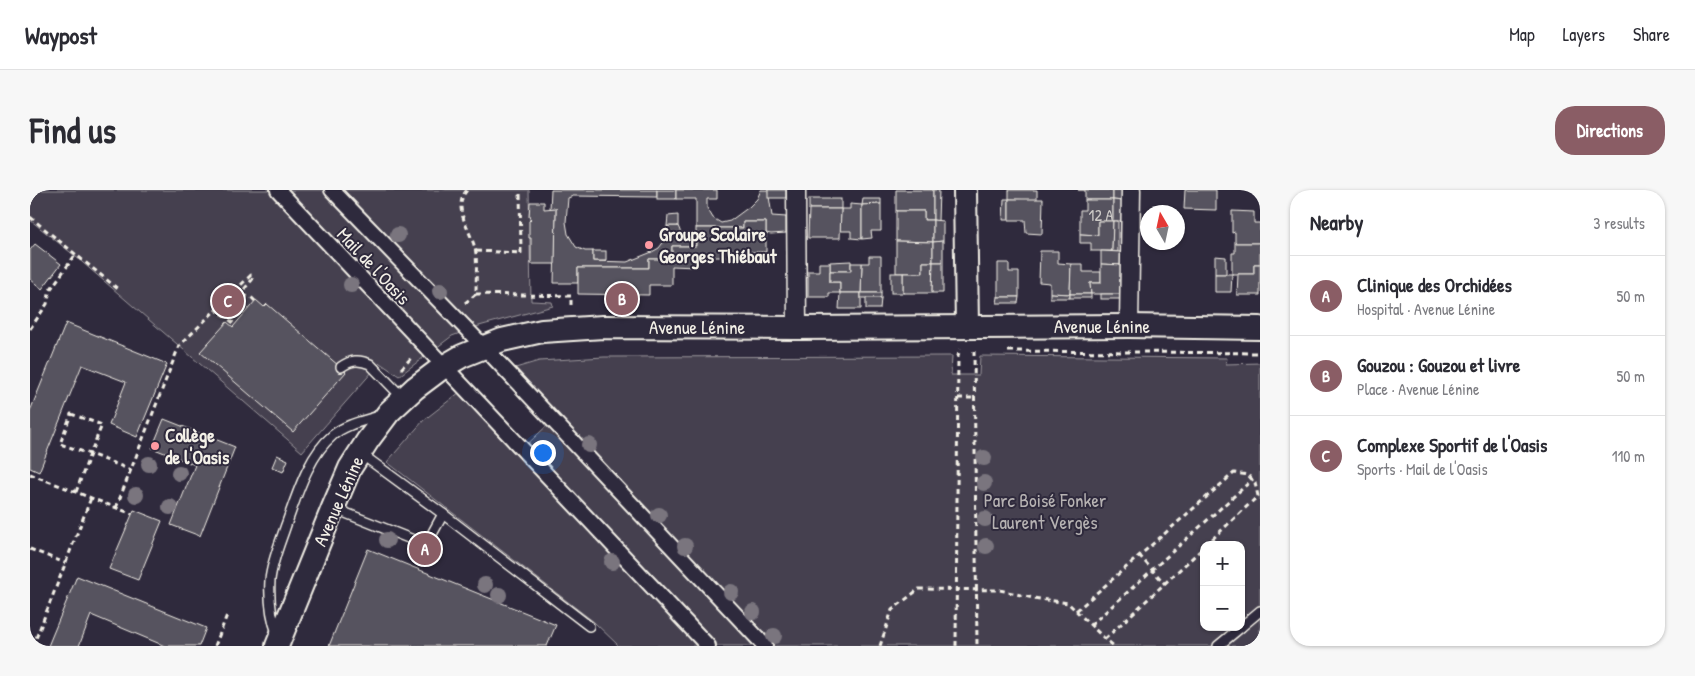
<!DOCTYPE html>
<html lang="en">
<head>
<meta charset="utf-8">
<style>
	body { margin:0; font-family:"Patrick Hand",sans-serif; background:#f7f7f7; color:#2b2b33 }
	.controls { position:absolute; right:15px; bottom:15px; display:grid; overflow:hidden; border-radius:10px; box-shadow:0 1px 4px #0004 }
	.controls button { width:45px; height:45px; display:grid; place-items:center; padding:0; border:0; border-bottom:1px solid #e1e1e2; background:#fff; color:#2b2b33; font:25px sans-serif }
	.compass { position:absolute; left:1110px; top:15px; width:45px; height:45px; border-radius:50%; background:#fff; box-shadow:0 1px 4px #0004; rotate:351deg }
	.you { position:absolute; left:512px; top:262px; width:18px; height:18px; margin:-12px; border:4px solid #fff; border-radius:50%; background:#1a73e8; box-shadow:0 0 0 8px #1a73e833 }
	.badge { display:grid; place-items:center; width:32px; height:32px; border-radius:50%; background:#8a5d65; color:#fff; font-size:16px; font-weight:700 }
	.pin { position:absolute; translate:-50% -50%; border:2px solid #fff; box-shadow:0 1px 5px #0006 }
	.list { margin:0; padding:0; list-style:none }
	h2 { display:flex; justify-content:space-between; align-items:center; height:65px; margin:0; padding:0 20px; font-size:21px }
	h2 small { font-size:16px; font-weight:400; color:#7c7c81 }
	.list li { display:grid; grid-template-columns:32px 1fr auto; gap:15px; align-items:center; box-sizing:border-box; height:80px; padding:0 20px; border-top:1px solid #e1e1e2 }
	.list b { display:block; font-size:19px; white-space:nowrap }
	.list p { margin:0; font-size:16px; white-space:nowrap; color:#7c7c81 }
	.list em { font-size:16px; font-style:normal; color:#7c7c81 }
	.map { position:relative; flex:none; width:1230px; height:456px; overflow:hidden; border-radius:20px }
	header { display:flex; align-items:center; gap:30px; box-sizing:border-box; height:70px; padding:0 25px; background:#fff; border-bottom:1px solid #e1e1e2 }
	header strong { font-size:24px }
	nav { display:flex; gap:28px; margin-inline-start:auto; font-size:18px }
	.intro { display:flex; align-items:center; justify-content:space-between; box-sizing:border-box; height:120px; padding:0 30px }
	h1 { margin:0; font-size:35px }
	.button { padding:12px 22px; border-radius:20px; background:#8a5d65; color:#fff; font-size:18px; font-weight:700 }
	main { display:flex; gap:30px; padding:0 30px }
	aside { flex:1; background:#fff; border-radius:20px; box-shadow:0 1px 4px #0004 }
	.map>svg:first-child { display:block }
	.green { fill:#454050; stroke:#9c989c; fill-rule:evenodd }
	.building { fill:#56525f; stroke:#f4f1e8 }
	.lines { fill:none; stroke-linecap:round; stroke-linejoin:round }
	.service-casing { stroke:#f4f1e8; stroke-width:12 }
	.pedestrian-casing { stroke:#f4f1e8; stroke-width:18 }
	.minor-casing { stroke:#f4f1e8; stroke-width:21 }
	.tertiary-casing { stroke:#f4f1e8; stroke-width:26 }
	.path { stroke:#f4f1e8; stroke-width:3; stroke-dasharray:5 4; stroke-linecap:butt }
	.service { stroke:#2f2a3d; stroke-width:9 }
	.pedestrian { stroke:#2f2a3d; stroke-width:14 }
	.minor { stroke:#2f2a3d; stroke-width:18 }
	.tertiary { stroke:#2f2a3d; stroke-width:22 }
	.tree { fill:#7a757e }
	.poi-dot { fill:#ff9aa2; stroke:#2f2a3d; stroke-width:2 }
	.labels { text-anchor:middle; stroke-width:4; stroke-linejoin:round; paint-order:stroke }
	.number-label { font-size:16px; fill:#ccc9c6 }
	.poi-label { font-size:19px; font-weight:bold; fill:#f4f1e8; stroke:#2f2a3d; text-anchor:start }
	.street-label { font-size:19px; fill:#f4f1e8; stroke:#2f2a3d }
	.park-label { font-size:19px; fill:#b7b3b3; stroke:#2f2a3d }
</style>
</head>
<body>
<header>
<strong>Waypost</strong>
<nav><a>Map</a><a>Layers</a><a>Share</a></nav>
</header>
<div class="intro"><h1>Find us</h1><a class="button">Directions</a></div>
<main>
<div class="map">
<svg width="1230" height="456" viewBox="0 0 1230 456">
	<rect width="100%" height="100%" fill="#2f2a3d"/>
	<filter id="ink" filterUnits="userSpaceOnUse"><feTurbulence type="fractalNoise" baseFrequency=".02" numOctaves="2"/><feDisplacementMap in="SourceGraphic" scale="10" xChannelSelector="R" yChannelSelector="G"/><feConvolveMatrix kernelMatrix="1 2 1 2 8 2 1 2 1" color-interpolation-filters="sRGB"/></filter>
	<g filter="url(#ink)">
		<g class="green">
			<path d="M0,0H499L501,111L522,112L523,116L449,136L422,146L369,186L350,173L272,262L45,66L0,30Z"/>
			<path d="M922,166L921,185H949L950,166L1197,168L1196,174L1230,173V456H589L564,432L357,272L394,230L430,202L487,264L525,228L482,179L509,171L574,167ZM1174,355H1211V437H1174Z"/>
		</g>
		<g class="building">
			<path d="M521,0H627V7L543,6L538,8L536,32L538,44L546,57L555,61H563V71L597,72L622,62L629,58L635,50L637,36H648L651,43L666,45V56H642V69H619V78H548V93H524L526,18L520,19Z"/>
			<rect x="627" y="0" width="19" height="9"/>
			<path d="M646,0H687V9H677V18L683,28L691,33L700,31L719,17L727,9L731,0H738L742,26L756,27V43L741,44L736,43V32H713V38H666V9H646Z"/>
			<rect x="738" y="0" width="18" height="8"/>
			<path d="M866,0H903V30H894V21H866Z"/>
			<path d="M903,0H909L908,31L903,30Z"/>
			<path d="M979,0H1007V10L979,9Z"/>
			<path d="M1048,0H1083V10H1055V0Z"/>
			<path d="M1083,0H1093V11L1083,10Z"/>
			<path d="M1155,0H1186V20L1154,19Z"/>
			<rect x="779" y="9" width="32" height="10"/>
			<path d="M833,9H851V14L832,15Z"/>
			<path d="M974,9H979V30H973Z"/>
			<path d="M979,9H1013L1012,44L996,43L995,30H979Z"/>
			<path d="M1055,10H1083V31H1068V45L1050,44V20H1055Z"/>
			<path d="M1083,10L1093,11L1092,31H1083Z"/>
			<path d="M500,12H514V19L526,18L525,74H501V48H499V31L501,29L499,27Z"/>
			<path d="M820,14L832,15V49L821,48V41H810L811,19H820Z"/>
			<path d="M851,14V41H841L842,48L832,49V15Z"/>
			<path d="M779,19H811L810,48H778Z"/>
			<path d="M866,21H894V30H903V52L866,51Z"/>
			<path d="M1202,21L1224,22V33H1230V53H1205V42L1202,43Z"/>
			<path d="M648,25V36H637L638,26Z"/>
			<path d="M903,30L913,31V51L903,52Z"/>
			<path d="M1068,31H1083L1082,61H1061V53H1050V44L1068,45Z"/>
			<path d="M1083,31H1088V62L1082,61Z"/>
			<path d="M713,32H736V62H713V67H666V77L642,76V95H619V105L548,104V78H619V69H642V56H666V38H713Z"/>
			<path d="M866,51L903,52V72H893V83H866Z"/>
			<path d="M913,51V72H903V52Z"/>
			<path d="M1205,53H1230V74H1224V84H1202V63H1205Z"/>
			<path d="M5,54L31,74L12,99L0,89V60Z"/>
			<rect x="563" y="61" width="13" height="10"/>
			<path d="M1010,61H1028V73L1041,74L1040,104L1020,103V93L1009,92Z"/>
			<path d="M1071,61L1092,62V75L1071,74Z"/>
			<path d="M839,66H851V103H831L832,73H839Z"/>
			<path d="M1185,66L1196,67V84H1185Z"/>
			<path d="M821,71V81H800V72Z"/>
			<path d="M893,72H903L902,103H873V83H893Z"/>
			<path d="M903,72H913V103H902Z"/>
			<path d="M789,73H800V92H810V103H799V107H778V81H789Z"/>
			<path d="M821,73H832L831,103H810V92H800V81H821Z"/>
			<path d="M968,73H979V82H989V107H968Z"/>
			<path d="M1041,74H1053V82H1071V93H1060L1061,104H1040Z"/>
			<path d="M1071,74L1092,75V104H1061L1060,93H1071Z"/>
			<path d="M1224,74H1230V105H1207L1208,84H1224Z"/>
			<rect x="861" y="83" width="12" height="20"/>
			<path d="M1185,84H1202L1201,102H1185Z"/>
			<path d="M810,103H831V119H809Z"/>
			<rect x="831" y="103" width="20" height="5"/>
			<path d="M1020,103L1040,104V108H1020Z"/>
			<rect x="1040" y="104" width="21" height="4"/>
			<rect x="1071" y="104" width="21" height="5"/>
			<path d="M968,107H989L988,113H967Z"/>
			<path d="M836,108H851L850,119H836Z"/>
			<path d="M226,110L234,117L237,114L316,182L263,242L170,162L197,132L203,137Z"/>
			<path d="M36,133L137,174L107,247L79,235L96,192L52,175L9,282L0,278V221Z"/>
			<path d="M134,229L205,257L170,346L141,335L165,275L122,258Z"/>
			<path d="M247,265L258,270L253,282L242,277Z"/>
			<path d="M104,320L132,331L108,390L79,379Z"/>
			<path d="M338,359L526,435L517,456H299Z"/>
			<path d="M47,386L176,438L169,456H135L61,425L49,456H18Z"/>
		</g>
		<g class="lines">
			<g class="service-casing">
				<g id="service">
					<path d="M311,177C321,170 329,169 340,174L373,208"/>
					<path d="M330,263L413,324L559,436"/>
					<path d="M303,318L396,355L413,324"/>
					<path d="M1211,437L1230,421"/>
					<path d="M247,443C241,427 239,408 240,390C242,371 250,353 256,335C267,305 278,266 303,245C316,234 334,231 349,226"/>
					<path d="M1188,456L1211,437"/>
				</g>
			</g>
			<g class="pedestrian-casing">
				<g id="pedestrian">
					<path d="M248,0L678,456"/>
					<path d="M302,0L453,156L735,456"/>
				</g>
			</g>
			<g class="minor-casing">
				<g id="minor">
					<path d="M766,0L767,138"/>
					<path d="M1099,136L1101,0"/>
				</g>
			</g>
			<g class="tertiary-casing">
				<g id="tertiary">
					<path d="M935,0L937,136"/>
					<path d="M247,456L303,318L320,278L338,250L359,222L385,198L413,177L432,166L472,150L512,141L573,137L767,138L1099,136L1230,138"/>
				</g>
			</g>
			<g class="path">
				<path d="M0,27L88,99"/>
				<path d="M446,61L491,63L490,0"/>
				<path d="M446,104L541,106V117"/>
				<path d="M435,113L446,104C446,91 447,77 446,64C444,43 420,19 437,0"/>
				<path d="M185,119L205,134"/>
				<path d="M0,139L17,114L20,100L46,64"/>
				<path d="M944,161L947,456"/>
				<path d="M978,161L1230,163"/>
				<path d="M371,179L382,167"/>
				<path d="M928,208H945"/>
				<path d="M41,224L72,235L60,264L30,254Z"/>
				<path d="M0,284L102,324"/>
				<path d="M46,302L60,264L101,280"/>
				<path d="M86,318L149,156L221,85L223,87L222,90L197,119L202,121L216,106L221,107L225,111"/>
				<path d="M0,359L35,373"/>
				<path d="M1109,365L1135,394"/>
				<path d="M1046,421L1204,283L1218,285L1225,293L1228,306L1176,355"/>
				<path d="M1061,435L1223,289"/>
				<path d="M1075,449L1174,357"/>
				<path d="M3,456L61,308"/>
				<path d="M185,456L197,425"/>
				<path d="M850,456L862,420L889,399L970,400L1003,408L1038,413L1075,449L1084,456"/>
				<path d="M926,456L928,166L930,159"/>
			</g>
			<use href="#service" class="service"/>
			<use href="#pedestrian" class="pedestrian"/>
			<use href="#minor" class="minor"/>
			<use href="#tertiary" class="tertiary"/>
		</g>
		<g class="tree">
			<circle cx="368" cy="45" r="8"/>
			<circle cx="321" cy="95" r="8"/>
			<circle cx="410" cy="101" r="8"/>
			<circle cx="559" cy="255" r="8"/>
			<circle cx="954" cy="268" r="8"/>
			<circle cx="119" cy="274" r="8"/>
			<circle cx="149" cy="283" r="8"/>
			<circle cx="954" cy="293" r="8"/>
			<circle cx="106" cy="305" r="8"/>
			<circle cx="140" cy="317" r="8"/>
			<circle cx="629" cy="325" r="8"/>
			<circle cx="955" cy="329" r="8"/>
			<circle cx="357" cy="350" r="8"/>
			<circle cx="655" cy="356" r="8"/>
			<circle cx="956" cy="356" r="8"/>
			<circle cx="582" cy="372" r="8"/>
			<circle cx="455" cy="395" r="8"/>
			<circle cx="701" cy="402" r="8"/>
			<circle cx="469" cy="405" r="8"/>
			<circle cx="723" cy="422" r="8"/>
			<circle cx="744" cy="446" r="8"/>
		</g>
	</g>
	<g class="poi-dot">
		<circle cx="619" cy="55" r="5"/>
		<circle cx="125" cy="256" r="5"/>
	</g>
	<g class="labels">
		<g class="number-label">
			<text x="1071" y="31">12 A</text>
		</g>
		<g class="poi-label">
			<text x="629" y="51">Groupe Scolaire<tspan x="629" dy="22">Georges Thiébaut</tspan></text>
			<text x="135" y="252">Collège<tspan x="135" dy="22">de l'Oasis</tspan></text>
		</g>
		<g class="street-label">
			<text transform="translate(344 76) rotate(47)" y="7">Mail de l'Oasis</text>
			<text x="1072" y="143">Avenue Lénine</text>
			<text x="667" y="144">Avenue Lénine</text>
			<text transform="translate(308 311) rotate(-66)" y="7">Avenue Lénine</text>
		</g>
		<g class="park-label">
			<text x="1015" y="317">Parc Boisé Fonker<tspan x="1015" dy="22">Laurent Vergès</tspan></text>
		</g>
	</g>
</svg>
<div class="controls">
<button>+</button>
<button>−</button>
</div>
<svg class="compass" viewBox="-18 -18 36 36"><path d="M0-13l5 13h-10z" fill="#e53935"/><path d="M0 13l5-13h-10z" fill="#7c7c81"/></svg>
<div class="you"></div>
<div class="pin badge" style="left:395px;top:359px">A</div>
<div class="pin badge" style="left:592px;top:109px">B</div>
<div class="pin badge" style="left:198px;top:111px">C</div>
</div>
<aside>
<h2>Nearby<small>3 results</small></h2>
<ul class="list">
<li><span class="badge">A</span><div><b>Clinique des Orchidées</b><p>Hospital · Avenue Lénine</p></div><em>50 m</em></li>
<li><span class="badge">B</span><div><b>Gouzou : Gouzou et livre</b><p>Place · Avenue Lénine</p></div><em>50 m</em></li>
<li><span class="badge">C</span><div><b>Complexe Sportif de l'Oasis</b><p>Sports · Mail de l'Oasis</p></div><em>110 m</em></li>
</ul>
</aside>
</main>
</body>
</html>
